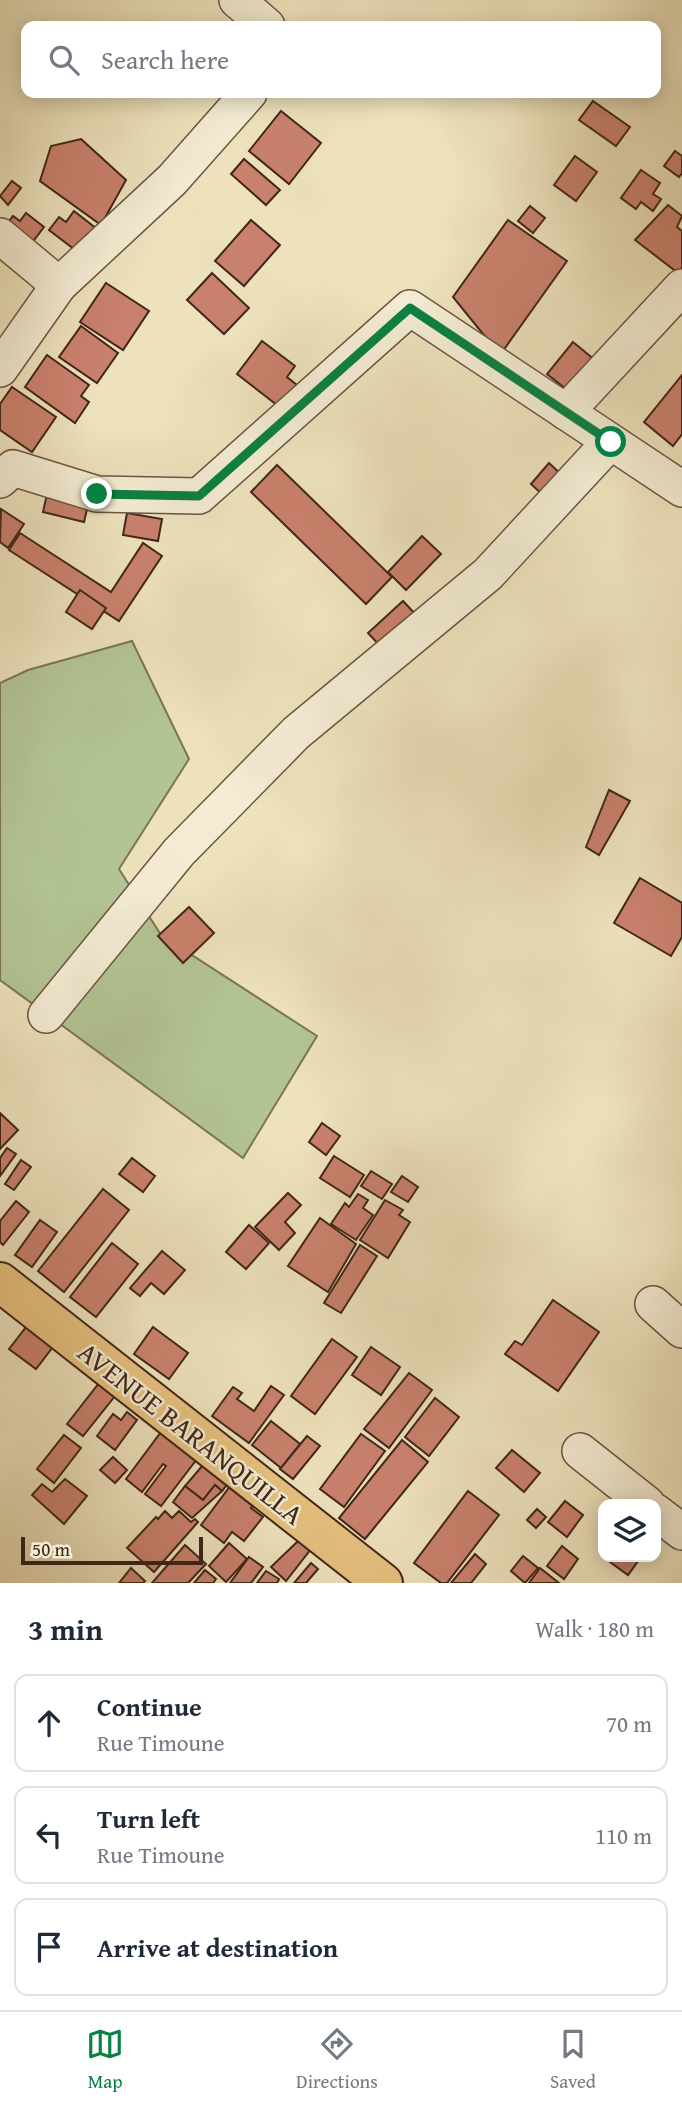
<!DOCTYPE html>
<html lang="en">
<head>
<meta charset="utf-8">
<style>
	body { margin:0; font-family:"Gentium Book Plus",serif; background:#f2f2f3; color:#1f2937 }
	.controls { position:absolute; right:21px; bottom:21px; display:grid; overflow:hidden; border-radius:14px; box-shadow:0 4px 18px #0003 }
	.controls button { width:63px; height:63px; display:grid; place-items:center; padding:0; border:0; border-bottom:2px solid #e0e1e3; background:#fff; color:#1f2937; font:35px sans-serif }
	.scale { position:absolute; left:21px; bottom:18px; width:182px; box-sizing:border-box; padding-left:7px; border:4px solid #412619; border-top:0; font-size:19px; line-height:24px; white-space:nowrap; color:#412619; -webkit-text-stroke:5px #f3ecd3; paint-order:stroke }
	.stop { position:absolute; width:21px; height:21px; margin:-16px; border:5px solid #0b8043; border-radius:50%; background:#fff }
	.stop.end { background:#0b8043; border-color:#fff; box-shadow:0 2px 7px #0008 }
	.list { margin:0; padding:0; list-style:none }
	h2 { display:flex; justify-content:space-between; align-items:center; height:91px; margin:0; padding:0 28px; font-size:30px }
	h2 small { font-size:23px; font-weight:400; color:#747a83 }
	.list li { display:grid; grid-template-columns:46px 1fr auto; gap:21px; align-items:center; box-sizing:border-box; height:98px; margin:0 14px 14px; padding:0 14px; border:2px solid #e0e1e3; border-radius:14px }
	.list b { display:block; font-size:26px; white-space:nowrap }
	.list p { margin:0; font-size:23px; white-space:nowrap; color:#747a83 }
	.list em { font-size:23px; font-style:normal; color:#747a83 }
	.icon { flex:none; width:38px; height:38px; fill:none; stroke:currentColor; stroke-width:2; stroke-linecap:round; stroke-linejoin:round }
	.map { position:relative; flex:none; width:682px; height:1583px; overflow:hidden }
	.search { position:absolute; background:#fff; box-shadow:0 4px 18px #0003; left:21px; right:21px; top:21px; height:77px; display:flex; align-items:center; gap:18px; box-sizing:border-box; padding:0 24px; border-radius:14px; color:#747a83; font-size:26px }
	.sheet { height:427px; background:#fff }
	nav { display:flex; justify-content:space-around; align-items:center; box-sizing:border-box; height:98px; border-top:2px solid #e0e1e3; background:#fff; font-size:19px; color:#747a83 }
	nav a { display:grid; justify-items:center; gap:4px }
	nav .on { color:#0b8043 }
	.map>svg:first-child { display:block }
	.green { fill:#b3c494; stroke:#7a7556; stroke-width:2 }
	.building { fill:#c9816d; stroke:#412619; stroke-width:2 }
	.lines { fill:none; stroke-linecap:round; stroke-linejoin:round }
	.minor-casing { stroke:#6c5542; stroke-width:38 }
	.major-casing { stroke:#412619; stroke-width:42 }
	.minor { stroke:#f3ecd3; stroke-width:35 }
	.major { stroke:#e6c17e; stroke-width:38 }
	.route { stroke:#0b8043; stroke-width:9 }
	.labels { text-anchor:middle; stroke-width:5; stroke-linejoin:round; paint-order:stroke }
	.street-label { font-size:28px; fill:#412619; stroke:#f3ecd3 }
</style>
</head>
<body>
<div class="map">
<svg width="682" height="1583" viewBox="0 0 682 1583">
	<rect width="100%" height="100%" fill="#ede2bc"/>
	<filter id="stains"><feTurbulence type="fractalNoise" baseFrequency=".00286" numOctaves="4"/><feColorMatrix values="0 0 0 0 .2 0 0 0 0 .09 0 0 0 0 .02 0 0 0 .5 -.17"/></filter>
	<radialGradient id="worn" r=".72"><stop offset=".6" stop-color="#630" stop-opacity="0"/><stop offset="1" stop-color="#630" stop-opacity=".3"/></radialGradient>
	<path class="green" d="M132,641L189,759L119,869L161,935L317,1036L243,1158L0,980V683L28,670Z"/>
	<g class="building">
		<path d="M593,101L630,127L616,146L579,120Z"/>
		<path d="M281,111L321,143L289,184L249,151Z"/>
		<path d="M81,139L126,180L101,225L40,181L51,146Z"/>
		<path d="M675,151L682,156V173L679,177L664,166Z"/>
		<path d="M575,156L597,172L576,201L554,185Z"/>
		<path d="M244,159L280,190L266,205L231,174Z"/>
		<path d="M641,170L660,183L653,194L661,199L653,211L641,202L636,209L621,198Z"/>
		<path d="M12,181L21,188L8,205L0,196Z"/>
		<path d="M668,205L682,216L677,227L682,231V267L678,273L635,240Z"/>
		<path d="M530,206L545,218L533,233L518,221Z"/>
		<path d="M74,211L102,233L83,256L49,230L59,217L66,222Z"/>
		<path d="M26,213L44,227L25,252L0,233L13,216L20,221Z"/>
		<path d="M251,220L280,245L244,286L215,261Z"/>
		<path d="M508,220L567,261L500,355L453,297Z"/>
		<path d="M212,273L249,308L224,334L187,300Z"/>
		<path d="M106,283L149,311L123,350L80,322Z"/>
		<path d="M81,326L118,353L97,383L59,357Z"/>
		<path d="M262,341L295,366L287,377L303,390L286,412L237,374Z"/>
		<path d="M573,342L596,361L570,392L547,374Z"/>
		<path d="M47,355L89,385L81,396L89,402L75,423L25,387Z"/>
		<path d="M682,375V434L673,446L644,422Z"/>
		<path d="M12,387L56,417L32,452L0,430V404Z"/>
		<path d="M549,463L563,476L545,497L531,484Z"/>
		<path d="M277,465L392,577L366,604L251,492Z"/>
		<path d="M47,494L88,505L84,522L43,512Z"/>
		<path d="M1,509L24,524L8,548L0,542Z"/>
		<path d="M127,513L162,519L158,541L123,535Z"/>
		<path d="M20,533L111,592L143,543L162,556L119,621L9,550Z"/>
		<path d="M422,536L441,554L406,590L388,572Z"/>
		<path d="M80,590L106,608L92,629L66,612Z"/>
		<path d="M403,601L433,633L398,665L368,633Z"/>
		<path d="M609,790L630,801L599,855L586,847Z"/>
		<path d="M640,878L682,903V937L671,956L614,923Z"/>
		<path d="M189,907L214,933L183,963L158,936Z"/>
		<path d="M0,1113L18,1130L0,1149Z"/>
		<path d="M322,1123L340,1136L326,1155L309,1142Z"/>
		<path d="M7,1148L16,1154L0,1176V1158Z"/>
		<path d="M334,1156L364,1175L350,1197L320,1178Z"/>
		<path d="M132,1158L155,1176L143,1192L119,1174Z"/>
		<path d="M21,1160L31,1167L14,1190L5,1184Z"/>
		<path d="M371,1171L392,1184L382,1199L361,1186Z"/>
		<path d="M402,1176L418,1187L408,1202L391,1192Z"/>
		<path d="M103,1189L129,1210L64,1292L38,1271Z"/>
		<path d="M288,1193L301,1205L285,1222L295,1233L279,1250L255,1227Z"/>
		<path d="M358,1194L368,1200L363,1208L373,1215L356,1240L331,1224L345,1203L349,1207Z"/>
		<path d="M385,1200L403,1210L399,1215L410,1222L388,1258L360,1240Z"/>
		<path d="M16,1201L29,1212L3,1245L0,1242V1221Z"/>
		<path d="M320,1218L356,1244L328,1292L288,1266Z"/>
		<path d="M40,1220L57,1232L32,1267L15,1255Z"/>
		<path d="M249,1225L269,1243L246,1269L226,1252Z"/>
		<path d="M112,1243L138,1264L96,1317L70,1297Z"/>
		<path d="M360,1245L377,1256L341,1313L324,1303Z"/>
		<path d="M162,1251L185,1270L164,1294L151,1283L140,1296L130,1288Z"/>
		<path d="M553,1300L599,1332L558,1391L505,1354L515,1341L522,1345Z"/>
		<path d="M30,1322L56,1343L36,1369L9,1349Z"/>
		<path d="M153,1327L188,1353L169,1379L134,1354Z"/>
		<path d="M332,1339L357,1357L315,1414L291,1396Z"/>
		<path d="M371,1347L400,1367L381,1395L352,1375Z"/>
		<path d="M409,1373L432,1390L389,1448L364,1429Z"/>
		<path d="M103,1378L119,1391L83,1436L67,1424Z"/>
		<path d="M271,1386L284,1395L249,1443L212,1416L233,1387L242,1393L237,1399L254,1411Z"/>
		<path d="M435,1398L459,1417L429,1456L405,1437Z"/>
		<path d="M127,1412L137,1420L115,1450L97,1436L113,1414L121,1420Z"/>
		<path d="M271,1421L300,1444L281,1468L252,1445Z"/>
		<path d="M161,1432L197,1459L161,1506L145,1494L166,1466L163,1464L142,1492L126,1479Z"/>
		<path d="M361,1434L385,1451L344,1507L320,1489Z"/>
		<path d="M64,1435L81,1448L54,1483L37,1469Z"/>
		<path d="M307,1436L320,1446L293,1479L280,1469Z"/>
		<path d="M402,1440L428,1462L365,1539L339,1518Z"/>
		<path d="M512,1450L540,1473L524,1492L496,1468Z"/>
		<path d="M113,1457L127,1470L115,1483L100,1470Z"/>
		<path d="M203,1465L227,1485L222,1491L215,1485L203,1500L185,1486Z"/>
		<path d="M65,1479L87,1496L64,1524L32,1495L42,1484L52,1492Z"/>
		<path d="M215,1485L222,1491L192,1518L173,1502L185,1486L203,1500Z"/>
		<path d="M231,1485L255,1503L251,1508L263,1517L244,1541L232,1532L224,1543L201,1525Z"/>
		<path d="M468,1491L499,1515L447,1583H441L414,1563Z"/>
		<path d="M565,1501L583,1515L567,1537L548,1522Z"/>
		<path d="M537,1509L546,1517L536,1528L527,1520Z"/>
		<path d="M165,1511L172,1518L179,1511L191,1522L195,1519L198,1522L154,1572L127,1548L156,1517L158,1519Z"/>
		<path d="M299,1540L311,1549L286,1581L271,1567Z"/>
		<path d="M229,1543L247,1559L226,1582L209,1566Z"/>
		<path d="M185,1545L206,1564L188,1583H152Z"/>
		<path d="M562,1546L578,1559L564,1579L547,1566Z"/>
		<path d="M475,1554L486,1564L471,1583H451Z"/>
		<path d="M523,1556L538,1568L525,1583L511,1571Z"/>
		<path d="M249,1557L263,1567L251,1583H230Z"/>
		<path d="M613,1557H641L628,1575L610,1562Z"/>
		<path d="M311,1563L318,1569L306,1583H294Z"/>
		<path d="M131,1568L145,1581L143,1583H119Z"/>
		<path d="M540,1568L559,1583H529Z"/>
		<path d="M205,1570L216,1579L213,1583H194Z"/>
		<path d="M266,1571L279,1579L277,1583H257Z"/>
	</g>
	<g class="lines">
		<g class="minor-casing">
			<g id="minor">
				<path d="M237,0L267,26"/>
				<path d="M0,236L59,285"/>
				<path d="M0,369L59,285L172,180L249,93"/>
				<path d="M566,412L682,287"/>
				<path d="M0,480L13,468L97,494L199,496L410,308L682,489"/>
				<path d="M46,1015L179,852L296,733L488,574L610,442"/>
				<path d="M653,1304L682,1330"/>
				<path d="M580,1451L647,1504"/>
				<path d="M656,1512L682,1532"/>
			</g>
		</g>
		<g class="major-casing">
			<path id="major" d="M0,1282L383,1583"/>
		</g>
		<use href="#minor" class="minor"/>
		<use href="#major" class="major"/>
	</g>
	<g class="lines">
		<path class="route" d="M97,494L199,496L410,308L611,442"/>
	</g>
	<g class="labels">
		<g class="street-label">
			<text transform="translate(191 1433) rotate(38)" y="10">AVENUE BARANQUILLA</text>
		</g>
	</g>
	<rect width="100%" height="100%" filter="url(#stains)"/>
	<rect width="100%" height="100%" fill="url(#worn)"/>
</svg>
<div class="controls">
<button><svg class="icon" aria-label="layers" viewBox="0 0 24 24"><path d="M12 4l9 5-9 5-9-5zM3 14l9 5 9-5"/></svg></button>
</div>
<div class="scale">50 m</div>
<div class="stop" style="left:611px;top:442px"></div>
<div class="stop end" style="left:97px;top:494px"></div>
<div class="search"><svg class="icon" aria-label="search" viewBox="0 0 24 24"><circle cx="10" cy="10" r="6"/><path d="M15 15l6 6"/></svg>Search here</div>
</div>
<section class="sheet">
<h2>3 min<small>Walk · 180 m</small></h2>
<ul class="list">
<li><svg class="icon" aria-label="ahead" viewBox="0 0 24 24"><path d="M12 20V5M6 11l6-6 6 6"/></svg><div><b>Continue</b><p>Rue Timoune</p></div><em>70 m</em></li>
<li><svg class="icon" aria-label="left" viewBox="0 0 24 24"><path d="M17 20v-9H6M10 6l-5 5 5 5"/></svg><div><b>Turn left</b><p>Rue Timoune</p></div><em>110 m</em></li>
<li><svg class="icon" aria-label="arrive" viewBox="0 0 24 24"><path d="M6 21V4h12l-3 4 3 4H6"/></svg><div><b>Arrive at destination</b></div></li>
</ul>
</section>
<nav>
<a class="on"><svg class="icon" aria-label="map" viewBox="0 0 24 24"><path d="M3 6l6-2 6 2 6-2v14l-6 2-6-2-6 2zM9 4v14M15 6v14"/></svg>Map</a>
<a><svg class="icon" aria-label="directions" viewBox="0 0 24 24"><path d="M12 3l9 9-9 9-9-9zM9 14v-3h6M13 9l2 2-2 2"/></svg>Directions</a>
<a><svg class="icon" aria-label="saved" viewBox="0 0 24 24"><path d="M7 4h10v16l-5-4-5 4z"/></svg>Saved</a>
</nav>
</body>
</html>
